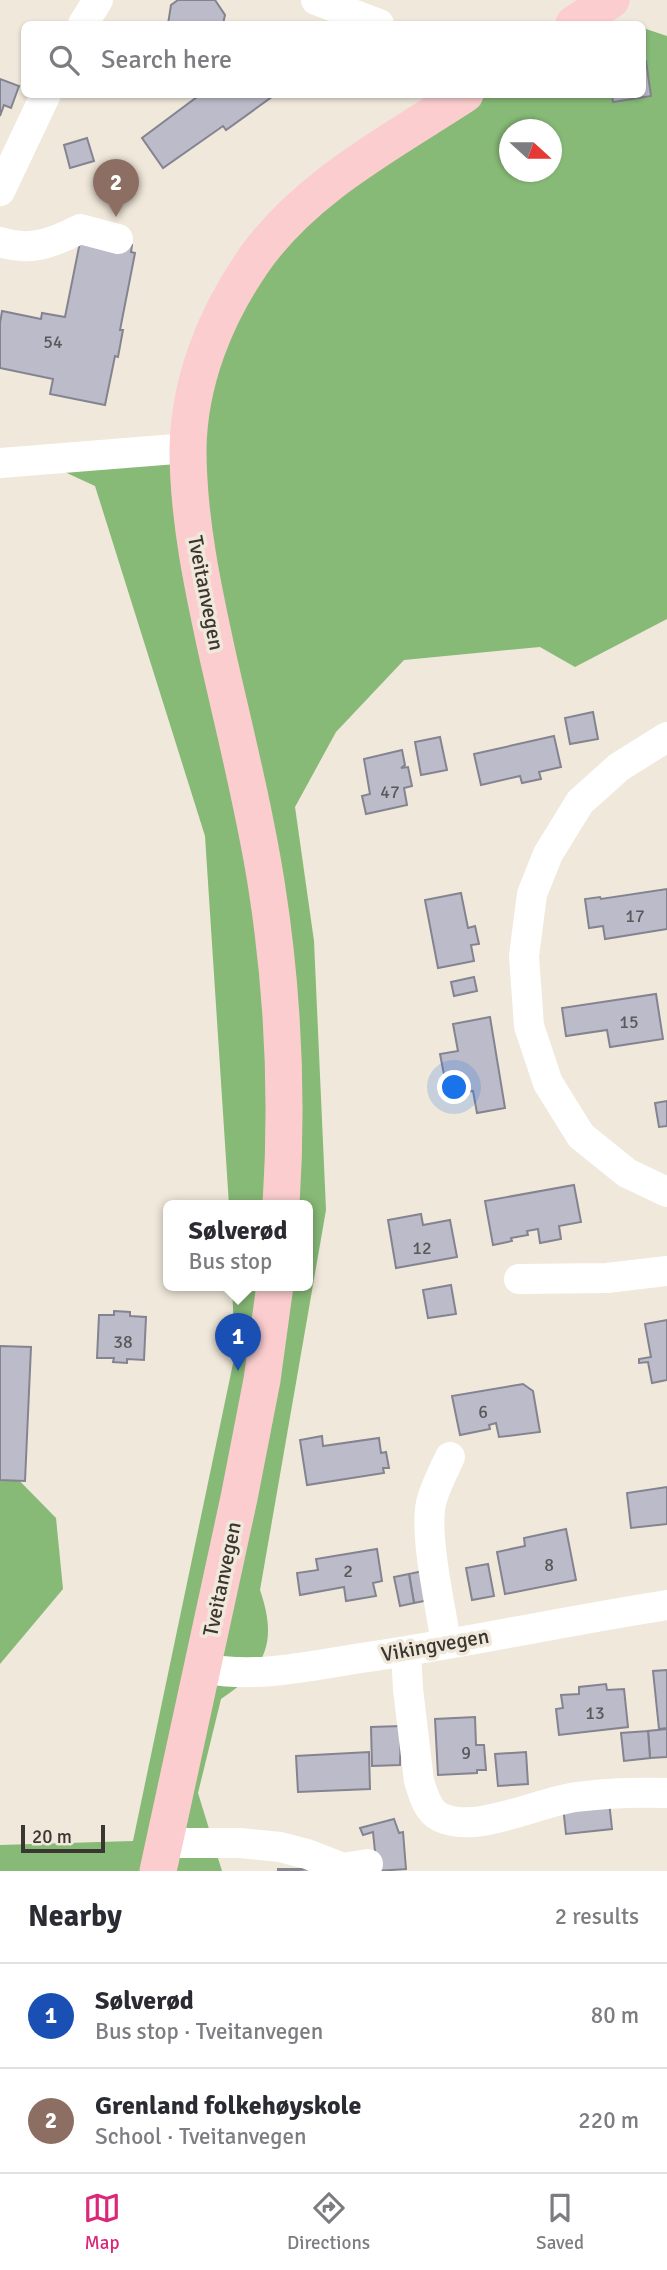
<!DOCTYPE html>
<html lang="en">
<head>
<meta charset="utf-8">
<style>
	body { margin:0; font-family:Signika,sans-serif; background:#f7f7f7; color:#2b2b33 }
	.compass { position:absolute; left:499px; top:119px; width:63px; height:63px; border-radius:50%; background:#fff; box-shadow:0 2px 5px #0004; rotate:111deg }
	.scale { position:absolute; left:21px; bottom:18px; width:84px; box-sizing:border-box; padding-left:7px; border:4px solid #3a3732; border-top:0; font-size:19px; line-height:24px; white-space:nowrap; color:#3a3732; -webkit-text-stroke:5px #f0e8da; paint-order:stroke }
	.you { position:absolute; left:455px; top:1088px; width:24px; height:24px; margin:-18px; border:5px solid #fff; border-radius:50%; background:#1a73e8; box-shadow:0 0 0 10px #1a73e833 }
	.badge { display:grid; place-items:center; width:46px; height:46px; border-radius:50%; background:#db2777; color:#fff; font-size:23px; font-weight:700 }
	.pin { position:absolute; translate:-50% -58px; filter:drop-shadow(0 2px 4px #0008) }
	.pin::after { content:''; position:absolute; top:37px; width:24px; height:21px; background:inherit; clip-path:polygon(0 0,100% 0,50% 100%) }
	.popup { position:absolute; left:163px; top:1200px; width:150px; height:91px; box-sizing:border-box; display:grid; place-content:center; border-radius:10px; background:#fff; filter:drop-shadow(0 2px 5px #0005); font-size:23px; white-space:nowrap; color:#7c7c81 }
	.popup b { font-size:26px; color:#2b2b33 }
	.popup::after { content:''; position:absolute; left:50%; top:100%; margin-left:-14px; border:14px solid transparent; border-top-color:#fff }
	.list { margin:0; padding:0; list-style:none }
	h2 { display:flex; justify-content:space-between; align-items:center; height:91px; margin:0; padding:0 28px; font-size:30px }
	h2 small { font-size:23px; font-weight:400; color:#7c7c81 }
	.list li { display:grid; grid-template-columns:46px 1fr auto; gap:21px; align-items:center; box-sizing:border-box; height:105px; padding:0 28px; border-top:2px solid #e1e1e2 }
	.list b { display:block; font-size:26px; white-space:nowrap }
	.list p { margin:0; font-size:23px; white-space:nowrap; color:#7c7c81 }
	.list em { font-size:23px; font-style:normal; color:#7c7c81 }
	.icon { flex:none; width:38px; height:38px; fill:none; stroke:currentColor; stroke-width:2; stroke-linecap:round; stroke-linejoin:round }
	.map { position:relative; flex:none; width:667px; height:1871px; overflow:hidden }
	.search { position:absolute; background:#fff; box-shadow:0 2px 5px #0004; left:21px; right:21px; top:21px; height:77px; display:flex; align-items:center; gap:18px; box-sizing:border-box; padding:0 24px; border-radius:10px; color:#7c7c81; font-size:26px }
	.sheet { height:301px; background:#fff }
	nav { display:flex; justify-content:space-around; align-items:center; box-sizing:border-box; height:98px; border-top:2px solid #e1e1e2; background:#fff; font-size:19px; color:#7c7c81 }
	nav a { display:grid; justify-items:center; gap:4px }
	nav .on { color:#db2777 }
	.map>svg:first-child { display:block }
	.forest { fill:#87b977; fill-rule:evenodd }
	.building { fill:#bcbbca; stroke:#848491; stroke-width:2 }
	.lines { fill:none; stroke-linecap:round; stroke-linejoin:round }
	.minor { stroke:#fff; stroke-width:30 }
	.major { stroke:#fbcdce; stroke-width:37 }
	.labels { text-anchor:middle; stroke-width:7; stroke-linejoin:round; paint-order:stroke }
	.number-label { font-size:18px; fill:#5a5858 }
	.street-label { font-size:21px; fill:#3a3732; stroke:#f0e8da }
</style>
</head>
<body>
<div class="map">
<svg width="667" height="1871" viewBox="0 0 667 1871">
	<rect width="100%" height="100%" fill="#f0e8da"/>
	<g class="forest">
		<path d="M643,28L667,36V619L575,667L540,647L404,660L336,732L295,807L314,941L326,1210L260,1590C278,1642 266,1669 221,1699L198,1793L222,1871H0V1845L133,1841L235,1354L232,1285H308V1205H229L205,836L95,486L43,462L192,457L216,338L308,205L469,95L642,94ZM510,130H552V172H510Z"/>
		<path d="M0,1461L56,1518L63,1589L0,1664Z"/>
	</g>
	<g class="building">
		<path d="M178,0H215L225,15L223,24H168L171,5Z"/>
		<path d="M646,61L651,96L613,102L612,94H642V62Z"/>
		<path d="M0,79L19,86L11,108L4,105L0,116Z"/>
		<path d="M201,94H276L226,130L223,126L163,168L142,138Z"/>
		<path d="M87,138L94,161L70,168L64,145Z"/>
		<path d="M102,239L132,245L131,252L135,253L120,330H123L118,357L115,356L105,405L50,394L53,379L0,368V323L2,311L41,319L42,313L65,317L80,242Z"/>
		<path d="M593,712L598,739L570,744L565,718Z"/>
		<path d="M554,736L561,767L539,772L541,779L522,783L520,776L481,785L474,754Z"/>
		<path d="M440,737L447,770L421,775L415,742Z"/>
		<path d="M402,750L405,765L401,768L408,767L412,786L404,788L407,805L366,814L362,796L370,794L364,759Z"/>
		<path d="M667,889V929L605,939L603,926L589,928L585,899L600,897L601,899Z"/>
		<path d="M461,893L468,928L475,926L479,944L471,945L474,961L438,968L425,900Z"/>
		<path d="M474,977L477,991L454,996L451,982Z"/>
		<path d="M656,994L663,1039L610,1047L607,1030L566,1036L562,1008Z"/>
		<path d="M490,1017L505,1108L477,1113L473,1091L448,1095L440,1054L458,1051L453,1024Z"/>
		<path d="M667,1101V1126L659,1127L655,1103Z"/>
		<path d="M574,1185L581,1222L559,1226L561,1239L540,1243L538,1229L527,1231L528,1235L511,1238L512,1241L493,1245L485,1201Z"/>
		<path d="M421,1214L423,1225L450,1220L457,1257L396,1268L388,1220Z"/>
		<path d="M451,1285L456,1314L428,1318L423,1290Z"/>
		<path d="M114,1311L130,1312V1316L146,1317L144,1360L127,1359V1363L113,1362L114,1358H97L99,1315H114Z"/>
		<path d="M667,1320V1380L652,1383L648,1362L639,1363V1359L651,1357L645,1324Z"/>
		<path d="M0,1346L31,1347L25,1481L0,1480Z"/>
		<path d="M523,1384L533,1391L540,1432L499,1437L496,1423L489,1425L490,1429L460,1435L452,1396Z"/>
		<path d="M322,1436L323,1446L379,1438L381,1453L386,1452L389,1468H383L384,1473L307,1485L300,1440Z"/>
		<path d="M667,1487V1524L631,1528L627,1493Z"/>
		<path d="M566,1529L576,1580L505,1594L497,1552L525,1546L524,1538Z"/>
		<path d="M377,1549L382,1581L373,1583L376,1596L346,1601L344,1587L300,1595L297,1573L318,1570L316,1559Z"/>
		<path d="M488,1564L494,1596L472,1600L466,1568Z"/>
		<path d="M423,1571L429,1600L414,1603L409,1574Z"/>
		<path d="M409,1574L414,1603L400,1606L394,1577Z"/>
		<path d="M667,1670V1728L659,1729L653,1671Z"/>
		<path d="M606,1684L607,1690L624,1689L628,1727L559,1735L556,1709L563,1708L561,1695L579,1694V1687Z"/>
		<path d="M475,1717L476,1745H484L486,1770H477V1773L438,1775L435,1719Z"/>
		<path d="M401,1726L400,1765L372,1766L371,1727Z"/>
		<path d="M667,1729V1757L650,1758L648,1731Z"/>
		<path d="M648,1731L650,1758L624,1761L621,1733Z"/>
		<path d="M369,1752L370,1789L298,1792L296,1756Z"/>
		<path d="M526,1752L528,1784L498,1786L495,1754Z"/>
		<path d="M609,1801L612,1829L566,1834L563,1806Z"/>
		<path d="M394,1819L399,1833L403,1832L406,1869L377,1871L373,1832L363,1835L360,1828Z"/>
		<path d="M278,1869H319L278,1871Z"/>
	</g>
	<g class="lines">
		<g class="minor">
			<path d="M316,0L379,24"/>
			<path d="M83,24L98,0"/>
			<path d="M0,191L46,94"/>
			<path d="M0,242C30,252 53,243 80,229L118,239"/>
			<path d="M0,463L188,448"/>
			<path d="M667,737L619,767L580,802L548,854L532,894L524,956L529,1026L548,1083L581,1136L627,1173L667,1192"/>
			<path d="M519,1279L607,1278L667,1271"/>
			<path d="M446,1643C441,1608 424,1536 431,1503C435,1487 443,1472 450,1457"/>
			<path d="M406,1652L408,1689L419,1781C423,1793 427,1811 440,1817C475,1835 538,1802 576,1797C606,1793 636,1792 667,1793"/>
			<path d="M203,1668C256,1679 309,1666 361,1658C464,1643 565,1621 667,1605"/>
			<path d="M165,1843H240L280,1847L307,1854L343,1868L368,1864"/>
		</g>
		<g class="major">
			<path d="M574,24L611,0"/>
			<path d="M281,1205C288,1097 283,989 266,882C254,807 235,732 218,657C203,589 188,519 188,449C189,382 215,317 252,263C303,188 390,143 465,94"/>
			<path d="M158,1871L239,1498L262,1380L275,1285"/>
		</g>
	</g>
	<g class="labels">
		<g class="number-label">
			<text x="53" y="348">54</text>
			<text x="390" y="798">47</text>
			<text x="635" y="922">17</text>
			<text x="629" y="1028">15</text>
			<text x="422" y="1254">12</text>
			<text x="123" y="1348">38</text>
			<text x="483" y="1418">6</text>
			<text x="549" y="1571">8</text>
			<text x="348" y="1577">2</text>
			<text x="595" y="1719">13</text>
			<text x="466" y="1759">9</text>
		</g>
		<g class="street-label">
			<text transform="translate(206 593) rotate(79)" y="7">Tveitanvegen</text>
			<text transform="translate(222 1579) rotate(-78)" y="7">Tveitanvegen</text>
			<text transform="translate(435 1645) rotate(-10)" y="7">Vikingvegen</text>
		</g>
	</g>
</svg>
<svg class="compass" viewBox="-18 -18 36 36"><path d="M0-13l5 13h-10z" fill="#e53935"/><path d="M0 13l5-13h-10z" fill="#7c7c81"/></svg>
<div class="scale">20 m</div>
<div class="you"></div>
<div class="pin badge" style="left:238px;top:1371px;background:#1a4fb4">1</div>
<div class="popup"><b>Sølverød</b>Bus stop</div>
<div class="pin badge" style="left:116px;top:217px;background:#8d6e63">2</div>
<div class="search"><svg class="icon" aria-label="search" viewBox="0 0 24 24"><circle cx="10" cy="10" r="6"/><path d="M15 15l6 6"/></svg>Search here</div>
</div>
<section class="sheet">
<h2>Nearby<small>2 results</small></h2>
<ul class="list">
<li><span class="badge" style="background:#1a4fb4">1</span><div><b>Sølverød</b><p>Bus stop · Tveitanvegen</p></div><em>80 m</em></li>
<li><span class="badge" style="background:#8d6e63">2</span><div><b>Grenland folkehøyskole</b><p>School · Tveitanvegen</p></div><em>220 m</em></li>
</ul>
</section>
<nav>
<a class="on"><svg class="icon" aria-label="map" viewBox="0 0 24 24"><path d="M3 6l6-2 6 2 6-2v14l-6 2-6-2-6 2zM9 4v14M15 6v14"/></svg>Map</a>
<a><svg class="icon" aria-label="directions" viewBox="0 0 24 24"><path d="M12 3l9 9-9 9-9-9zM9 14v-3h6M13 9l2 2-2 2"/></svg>Directions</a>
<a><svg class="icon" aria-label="saved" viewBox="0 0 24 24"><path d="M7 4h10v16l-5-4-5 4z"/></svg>Saved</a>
</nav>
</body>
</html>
